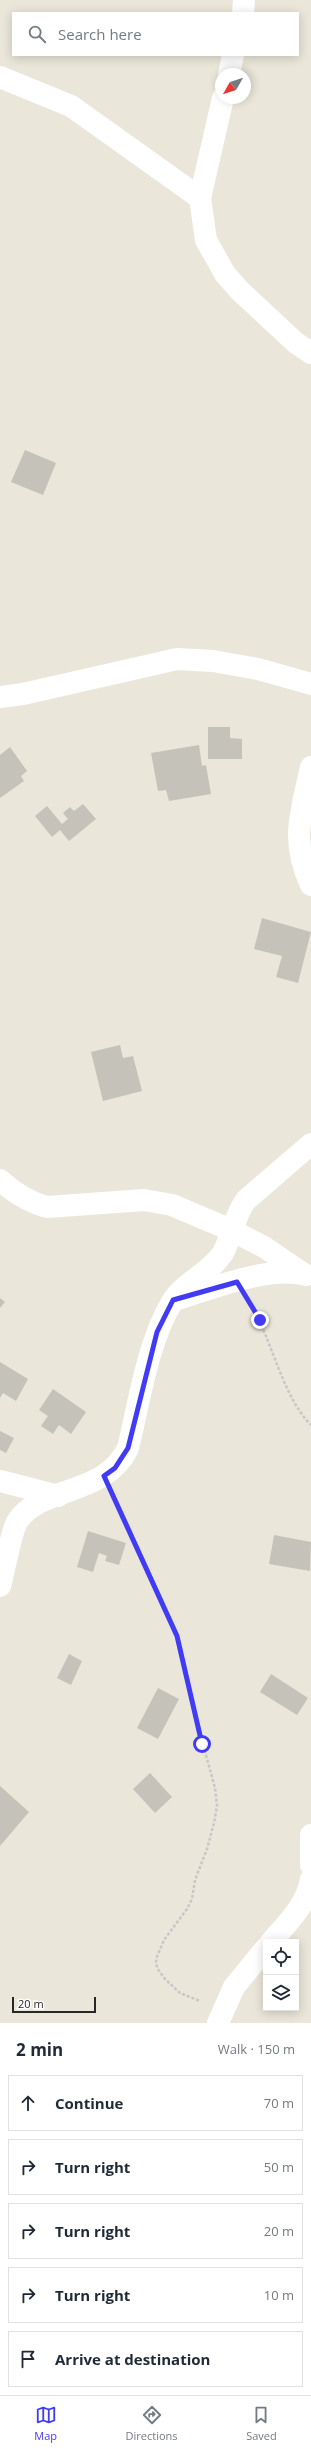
<!DOCTYPE html>
<html lang="en">
<head>
<meta charset="utf-8">
<style>
	body { margin:0; font-family:"Open Sans",sans-serif; background:#f6f6f7; color:#1f2937 }
	.controls { position:absolute; right:12px; bottom:12px; display:grid; overflow:hidden; border-radius:0px; box-shadow:0 2px 10px #0003 }
	.controls button { width:36px; height:36px; display:grid; place-items:center; padding:0; border:0; border-bottom:1px solid #e0e1e3; background:#fff; color:#1f2937; font:20px sans-serif }
	.compass { position:absolute; left:215px; top:68px; width:36px; height:36px; border-radius:50%; background:#fff; box-shadow:0 2px 10px #0003; rotate:231deg }
	.scale { position:absolute; left:12px; bottom:10px; width:84px; box-sizing:border-box; padding-left:4px; border:2px solid #272727; border-top:0; font-size:11px; line-height:14px; white-space:nowrap; color:#272727; -webkit-text-stroke:3px #fff; paint-order:stroke }
	.stop { position:absolute; width:12px; height:12px; margin:-9px; border:3px solid #413bf5; border-radius:50%; background:#fff }
	.stop.end { background:#413bf5; border-color:#fff; box-shadow:0 1px 4px #0008 }
	.list { margin:0; padding:0; list-style:none }
	h2 { display:flex; justify-content:space-between; align-items:center; height:52px; margin:0; padding:0 16px; font-size:17px }
	h2 small { font-size:13px; font-weight:400; color:#747a83 }
	.list li { display:grid; grid-template-columns:26px 1fr auto; gap:12px; align-items:center; box-sizing:border-box; height:56px; margin:0 8px 8px; padding:0 8px; border:1px solid #e0e1e3; border-radius:0px }
	.list b { display:block; font-size:15px; white-space:nowrap }
	.list em { font-size:13px; font-style:normal; color:#747a83 }
	.icon { flex:none; width:22px; height:22px; fill:none; stroke:currentColor; stroke-width:2; stroke-linecap:round; stroke-linejoin:round }
	.map { position:relative; flex:none; width:311px; height:2023px; overflow:hidden }
	.search { position:absolute; background:#fff; box-shadow:0 2px 10px #0003; left:12px; right:12px; top:12px; height:44px; display:flex; align-items:center; gap:10px; box-sizing:border-box; padding:0 14px; border-radius:0px; color:#747a83; font-size:15px }
	.sheet { height:372px; background:#fff }
	nav { display:flex; justify-content:space-around; align-items:center; box-sizing:border-box; height:56px; border-top:1px solid #e0e1e3; background:#fff; font-size:11px; color:#747a83 }
	nav a { display:grid; justify-items:center; gap:2px }
	nav .on { color:#413bf5 }
	.map>svg:first-child { display:block }
	.building { fill:#c5c3b9 }
	.lines { fill:none; stroke-linecap:round; stroke-linejoin:round }
	.path { stroke:#c7c7c7; stroke-width:2.5; stroke-dasharray:3 2; stroke-linecap:butt }
	.minor { stroke:#fff; stroke-width:22 }
	.route { stroke:#413bf5; stroke-width:5 }
</style>
</head>
<body>
<div class="map">
<svg width="311" height="2023" viewBox="0 0 311 2023">
	<rect width="100%" height="100%" fill="#eae6d9"/>
	<g class="building">
		<path d="M25,450L56,463L43,495L11,482Z"/>
		<path d="M208,727H230V738L242,739V759H208Z"/>
		<path d="M199,745L202,766L206,765L211,794L169,801L166,790L158,791L151,753Z"/>
		<path d="M10,747L27,771L21,776L24,781L0,798V755Z"/>
		<path d="M83,804L96,819L69,841L60,830L52,837L35,816L47,806L62,824L68,819L63,813L70,807L74,811Z"/>
		<path d="M262,918L311,932L298,983L276,977L282,956L254,949Z"/>
		<path d="M120,1045L123,1058L133,1056L142,1091L103,1101L91,1052Z"/>
		<path d="M0,1298L5,1302L0,1308Z"/>
		<path d="M0,1362L28,1379L16,1401L3,1393L0,1398Z"/>
		<path d="M53,1389L86,1412L71,1434L59,1425L53,1434L41,1426L48,1416L39,1410Z"/>
		<path d="M0,1431L14,1438L6,1453L0,1450Z"/>
		<path d="M88,1531L126,1543L119,1565L105,1561L107,1556L99,1553L93,1572L77,1567Z"/>
		<path d="M274,1535L311,1542L310,1571L269,1564Z"/>
		<path d="M69,1654L82,1661L71,1685L57,1678Z"/>
		<path d="M271,1674L308,1698L297,1715L260,1692Z"/>
		<path d="M158,1688L179,1699L158,1739L137,1728Z"/>
		<path d="M150,1773L172,1797L155,1813L133,1789Z"/>
		<path d="M0,1786L29,1812L0,1846Z"/>
	</g>
	<g class="lines">
		<g class="path">
			<path d="M250,1303C272,1339 282,1396 311,1425"/>
			<path d="M114,1497L177,1636L203,1744L215,1788L217,1806L214,1823L207,1849L195,1880L192,1899L187,1909L164,1940L156,1959L157,1968L165,1979L180,1993L200,2001"/>
		</g>
		<g class="minor">
			<path d="M243,13L244,0"/>
			<path d="M229,74L233,55"/>
			<path d="M0,77L71,106L200,198"/>
			<path d="M223,98L200,198L206,240L225,274L240,291L296,343L311,353"/>
			<path d="M0,697L23,694L177,659L213,661L258,669L311,684"/>
			<path d="M311,767C301,814 290,840 311,885"/>
			<path d="M0,1180C14,1193 29,1202 47,1207L144,1200L172,1205L231,1230L264,1247L304,1274"/>
			<path d="M178,1299C213,1288 270,1265 306,1275"/>
			<path d="M0,1481L58,1496"/>
			<path d="M0,1586C4,1572 11,1532 17,1522C40,1485 105,1497 128,1448C139,1403 148,1341 172,1302C184,1282 210,1273 223,1253C232,1236 234,1216 246,1200L311,1144"/>
			<path d="M311,1835V1865"/>
			<path d="M271,1942C287,1923 307,1905 311,1879"/>
			<path d="M218,2023L234,1987L266,1948"/>
		</g>
	</g>
	<g class="lines">
		<path class="route" d="M202,1744L177,1636L104,1476L115,1468L128,1448L157,1332L173,1300L237,1282L260,1320"/>
	</g>
</svg>
<div class="controls">
<button><svg class="icon" aria-label="locate" viewBox="0 0 24 24"><circle cx="12" cy="12" r="6"/><path d="M12 2v4M12 18v4M2 12h4M18 12h4"/></svg></button>
<button><svg class="icon" aria-label="layers" viewBox="0 0 24 24"><path d="M12 4l9 5-9 5-9-5zM3 14l9 5 9-5"/></svg></button>
</div>
<svg class="compass" viewBox="-18 -18 36 36"><path d="M0-13l5 13h-10z" fill="#e53935"/><path d="M0 13l5-13h-10z" fill="#747a83"/></svg>
<div class="scale">20 m</div>
<div class="stop" style="left:202px;top:1744px"></div>
<div class="stop end" style="left:260px;top:1320px"></div>
<div class="search"><svg class="icon" aria-label="search" viewBox="0 0 24 24"><circle cx="10" cy="10" r="6"/><path d="M15 15l6 6"/></svg>Search here</div>
</div>
<section class="sheet">
<h2>2 min<small>Walk · 150 m</small></h2>
<ul class="list">
<li><svg class="icon" aria-label="ahead" viewBox="0 0 24 24"><path d="M12 20V5M6 11l6-6 6 6"/></svg><div><b>Continue</b></div><em>70 m</em></li>
<li><svg class="icon" aria-label="right" viewBox="0 0 24 24"><path d="M7 20v-9h11M14 6l5 5-5 5"/></svg><div><b>Turn right</b></div><em>50 m</em></li>
<li><svg class="icon" aria-label="right" viewBox="0 0 24 24"><path d="M7 20v-9h11M14 6l5 5-5 5"/></svg><div><b>Turn right</b></div><em>20 m</em></li>
<li><svg class="icon" aria-label="right" viewBox="0 0 24 24"><path d="M7 20v-9h11M14 6l5 5-5 5"/></svg><div><b>Turn right</b></div><em>10 m</em></li>
<li><svg class="icon" aria-label="arrive" viewBox="0 0 24 24"><path d="M6 21V4h12l-3 4 3 4H6"/></svg><div><b>Arrive at destination</b></div></li>
</ul>
</section>
<nav>
<a class="on"><svg class="icon" aria-label="map" viewBox="0 0 24 24"><path d="M3 6l6-2 6 2 6-2v14l-6 2-6-2-6 2zM9 4v14M15 6v14"/></svg>Map</a>
<a><svg class="icon" aria-label="directions" viewBox="0 0 24 24"><path d="M12 3l9 9-9 9-9-9zM9 14v-3h6M13 9l2 2-2 2"/></svg>Directions</a>
<a><svg class="icon" aria-label="saved" viewBox="0 0 24 24"><path d="M7 4h10v16l-5-4-5 4z"/></svg>Saved</a>
</nav>
</body>
</html>
